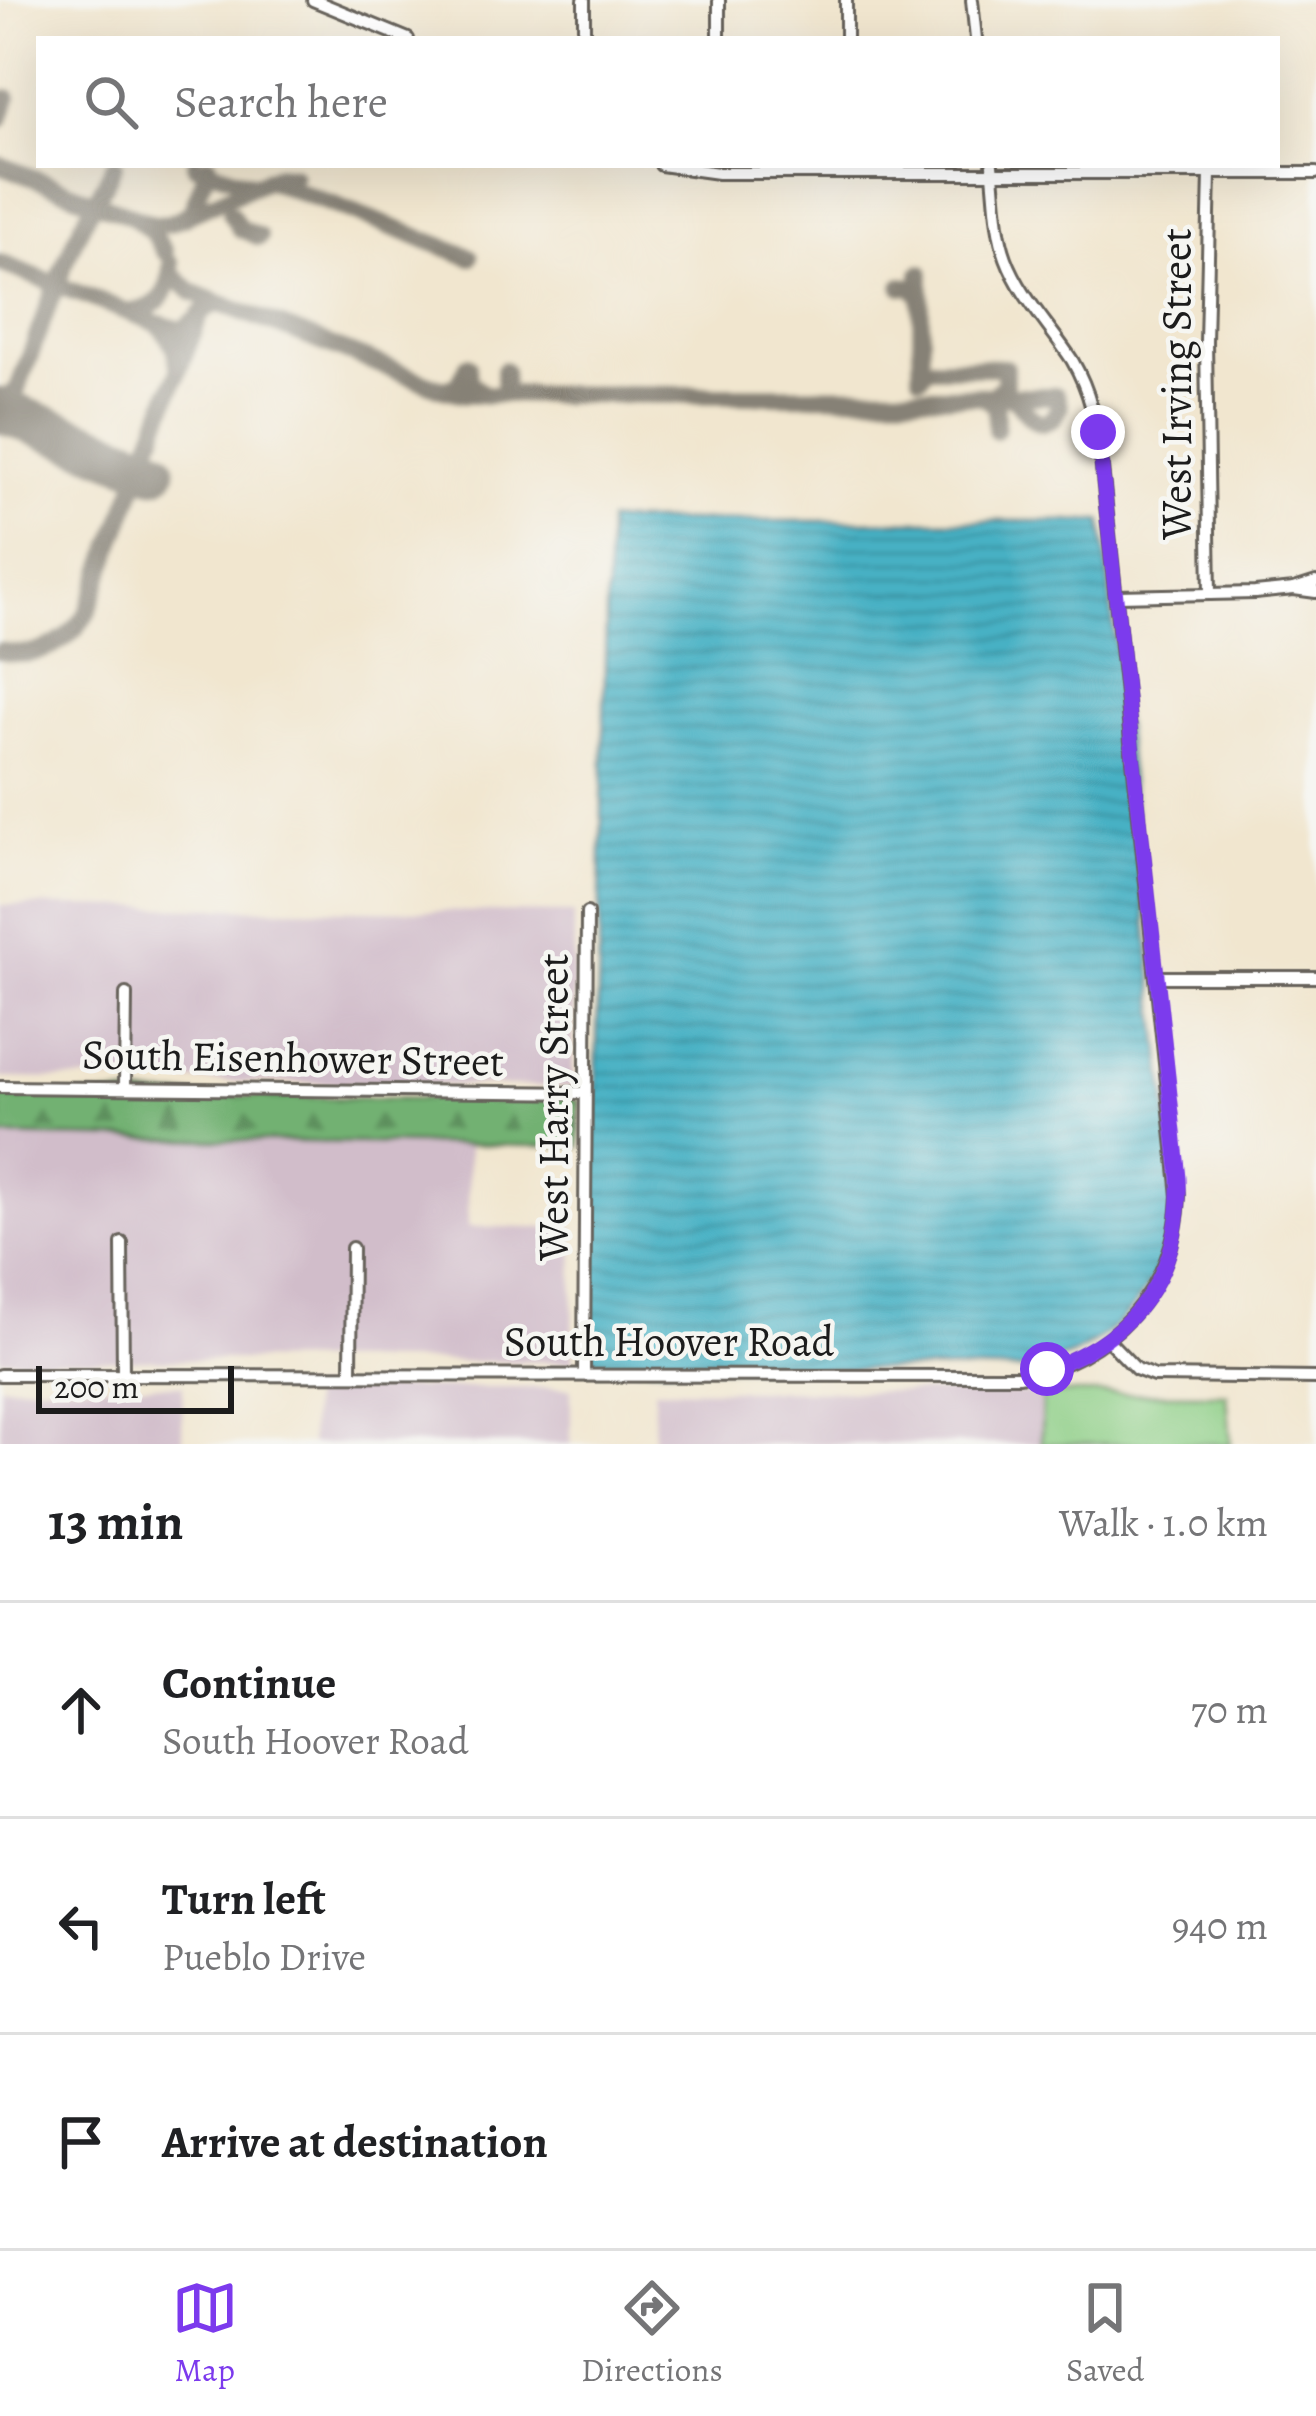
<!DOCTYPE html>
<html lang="en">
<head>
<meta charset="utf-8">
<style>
	body { margin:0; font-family:Alegreya,serif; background:#f2f2f2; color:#202124 }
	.scale { position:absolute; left:36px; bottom:30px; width:198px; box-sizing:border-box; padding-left:12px; border:6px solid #1c1c1c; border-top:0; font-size:33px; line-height:42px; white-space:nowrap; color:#1c1c1c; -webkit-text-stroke:9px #f6f6f2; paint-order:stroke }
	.stop { position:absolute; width:36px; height:36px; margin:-27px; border:9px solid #7c3aed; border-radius:50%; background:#fff }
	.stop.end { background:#7c3aed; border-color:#fff; box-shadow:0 3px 12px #0008 }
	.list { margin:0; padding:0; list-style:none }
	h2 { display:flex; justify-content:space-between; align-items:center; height:156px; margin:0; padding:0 48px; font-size:51px }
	h2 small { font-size:39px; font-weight:400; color:#757577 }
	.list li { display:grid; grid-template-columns:78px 1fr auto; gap:36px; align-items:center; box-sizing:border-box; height:216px; padding:0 48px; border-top:3px solid #e0e0e0 }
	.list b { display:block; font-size:45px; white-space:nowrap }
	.list p { margin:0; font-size:39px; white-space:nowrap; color:#757577 }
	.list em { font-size:39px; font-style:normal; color:#757577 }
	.icon { flex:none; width:66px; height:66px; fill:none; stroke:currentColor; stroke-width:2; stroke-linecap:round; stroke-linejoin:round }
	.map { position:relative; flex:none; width:1316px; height:1444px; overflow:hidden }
	.search { position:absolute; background:#fff; box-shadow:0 12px 48px #0002; left:36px; right:36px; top:36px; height:132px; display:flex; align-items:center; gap:30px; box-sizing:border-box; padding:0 42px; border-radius:0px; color:#757577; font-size:45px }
	.sheet { height:804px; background:#fff }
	nav { display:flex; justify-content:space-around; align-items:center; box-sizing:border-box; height:168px; border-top:3px solid #e0e0e0; background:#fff; font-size:33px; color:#757577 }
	nav a { display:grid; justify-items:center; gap:6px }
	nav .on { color:#7c3aed }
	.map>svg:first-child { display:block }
	.industrial { fill:#d1bdca }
	.green { fill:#8dce85; stroke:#547550; stroke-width:3 }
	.forest { fill:url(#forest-firs); stroke:#476647; stroke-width:3 }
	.water { fill:url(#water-rules); stroke:#316670; stroke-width:3 }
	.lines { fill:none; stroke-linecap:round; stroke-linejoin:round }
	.taxiway { stroke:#868176; stroke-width:18 }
	.runway { stroke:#868176; stroke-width:45 }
	.minor-casing { stroke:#67635b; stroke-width:16 }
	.minor { stroke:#fff; stroke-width:10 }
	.route { stroke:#7c3aed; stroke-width:15 }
	.labels { text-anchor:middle; stroke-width:9; stroke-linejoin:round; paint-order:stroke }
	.street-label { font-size:42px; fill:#1c1c1c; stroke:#f6f6f2 }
</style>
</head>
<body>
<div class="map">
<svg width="1316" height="1444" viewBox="0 0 1316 1444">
	<defs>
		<pattern id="forest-firs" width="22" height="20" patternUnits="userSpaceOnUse" patternTransform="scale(3)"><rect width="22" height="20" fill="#72b172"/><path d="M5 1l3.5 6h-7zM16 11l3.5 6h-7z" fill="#5d8f5d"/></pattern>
		<pattern id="water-rules" width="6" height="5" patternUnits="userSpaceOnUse" patternTransform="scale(3)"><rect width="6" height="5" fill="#46b1c4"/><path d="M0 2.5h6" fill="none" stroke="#3a8f9e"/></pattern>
	</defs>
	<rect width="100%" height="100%" fill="#f6f6f2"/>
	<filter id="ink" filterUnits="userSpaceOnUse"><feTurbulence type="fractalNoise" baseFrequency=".00833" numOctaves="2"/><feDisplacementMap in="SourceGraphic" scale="24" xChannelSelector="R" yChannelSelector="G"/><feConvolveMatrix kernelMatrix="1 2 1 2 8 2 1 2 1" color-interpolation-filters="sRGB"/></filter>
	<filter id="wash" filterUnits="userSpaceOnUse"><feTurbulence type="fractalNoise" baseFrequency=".004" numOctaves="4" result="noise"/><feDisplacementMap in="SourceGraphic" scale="48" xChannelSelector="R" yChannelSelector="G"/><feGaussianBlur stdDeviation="2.7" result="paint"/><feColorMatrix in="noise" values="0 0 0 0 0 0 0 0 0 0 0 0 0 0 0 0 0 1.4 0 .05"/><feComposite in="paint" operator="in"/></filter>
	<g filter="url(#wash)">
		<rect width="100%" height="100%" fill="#f1e6cf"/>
		<g class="industrial">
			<path d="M0,905L574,913L573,1087L0,1078Z"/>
			<path d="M0,1135L469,1146L468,1227H574L573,1362L0,1359Z"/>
			<path d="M0,1385H183L182,1444H0Z"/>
			<path d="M311,1388H571V1444H310Z"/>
			<path d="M654,1389L1042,1393L1041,1444H653Z"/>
		</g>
		<path class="green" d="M1042,1393L1227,1394L1231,1444H1041Z"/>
		<path class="forest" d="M0,1094L579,1100L580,1147L0,1136Z"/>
		<path class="water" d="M608,521H1102L1177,1196C1171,1262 1135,1325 1074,1354C1057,1361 1037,1365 1020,1370L590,1367Z"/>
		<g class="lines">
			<g class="taxiway">
				<path d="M0,119L8,98"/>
				<path d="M0,165L132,216"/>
				<path d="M195,165L254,184"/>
				<path d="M274,182L470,257"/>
				<path d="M231,214L239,228L259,237"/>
				<path d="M185,217L193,207L209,165"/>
				<path d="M165,252L152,232L132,216L154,224L169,223L277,175L293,176"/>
				<path d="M0,263L159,324"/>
				<path d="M902,286L913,287L921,297V273"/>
				<path d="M222,304L443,389L464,394L1008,396C1023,402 1026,419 1042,423L1053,419L1060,407L1056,396H1008"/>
				<path d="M129,311C158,311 171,292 171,264"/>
				<path d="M178,366L175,347L159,324L182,330L197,320"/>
				<path d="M921,375L927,367H1005V385L991,396"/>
				<path d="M921,376V297"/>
				<path d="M504,382V370"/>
				<path d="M443,389L458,385L468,365L469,382L485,395"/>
				<path d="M983,396L996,407V430"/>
				<path d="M0,402L17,390C38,337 55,282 79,231C90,207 104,189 114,165"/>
				<path d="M151,442L200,315L210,306L222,304L192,292L176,277"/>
				<path d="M0,651C36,661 68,644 87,613L135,486"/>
			</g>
			<path class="runway" d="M0,410L154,469"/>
		</g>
	</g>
	<g filter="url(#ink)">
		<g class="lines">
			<g class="minor-casing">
				<g id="minor">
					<path d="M313,0L408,39"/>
					<path d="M584,0V39"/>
					<path d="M972,0L976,39"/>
					<path d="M719,39V0"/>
					<path d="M846,39V0"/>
					<path d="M661,165L718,173H1316"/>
					<path d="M1210,173L1206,342L1210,594"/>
					<path d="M1294,589L1316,592"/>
					<path d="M1118,596L1255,593L1294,589L1316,582"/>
					<path d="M1157,977H1316"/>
					<path d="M0,1087L585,1093"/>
					<path d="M125,1088L126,994"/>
					<path d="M122,1243L123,1375"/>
					<path d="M1108,1340L1136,1369L1154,1376L1316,1378"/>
					<path d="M584,1373L587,913"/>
					<path d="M351,1374L352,1248"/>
					<path d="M0,1375L1019,1376C1111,1362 1176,1288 1179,1196L1101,458C1097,423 1090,391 1072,360C1050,326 1020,296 1006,258C995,228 996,196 992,165"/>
				</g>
			</g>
			<use href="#minor" class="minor"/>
		</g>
	</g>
	<g class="lines" filter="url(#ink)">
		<path class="route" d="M1047,1369C1136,1337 1182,1273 1179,1178L1098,432"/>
	</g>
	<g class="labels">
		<g class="street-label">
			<text transform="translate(1176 384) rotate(-90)" y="15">West Irving Street</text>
			<text transform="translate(293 1057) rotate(1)" y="15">South Eisenhower Street</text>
			<text transform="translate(553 1107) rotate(-90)" y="15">West Harry Street</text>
			<text x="669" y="1356">South Hoover Road</text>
		</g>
	</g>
</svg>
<div class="scale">200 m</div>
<div class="stop" style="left:1047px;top:1369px"></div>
<div class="stop end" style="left:1098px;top:432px"></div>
<div class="search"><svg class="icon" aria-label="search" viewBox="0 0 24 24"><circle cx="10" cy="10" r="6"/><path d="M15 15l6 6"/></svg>Search here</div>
</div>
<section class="sheet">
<h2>13 min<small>Walk · 1.0 km</small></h2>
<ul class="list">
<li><svg class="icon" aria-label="ahead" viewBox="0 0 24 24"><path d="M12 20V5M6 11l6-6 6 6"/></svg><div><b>Continue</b><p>South Hoover Road</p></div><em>70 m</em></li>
<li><svg class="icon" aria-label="left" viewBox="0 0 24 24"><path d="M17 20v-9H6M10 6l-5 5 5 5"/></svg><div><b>Turn left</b><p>Pueblo Drive</p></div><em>940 m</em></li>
<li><svg class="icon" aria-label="arrive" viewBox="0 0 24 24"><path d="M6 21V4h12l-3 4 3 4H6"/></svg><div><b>Arrive at destination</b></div></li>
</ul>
</section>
<nav>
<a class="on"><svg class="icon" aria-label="map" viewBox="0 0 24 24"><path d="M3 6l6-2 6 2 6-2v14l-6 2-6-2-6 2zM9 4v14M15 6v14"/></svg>Map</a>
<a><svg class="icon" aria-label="directions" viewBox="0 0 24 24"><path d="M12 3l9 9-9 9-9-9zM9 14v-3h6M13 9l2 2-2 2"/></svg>Directions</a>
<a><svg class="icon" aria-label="saved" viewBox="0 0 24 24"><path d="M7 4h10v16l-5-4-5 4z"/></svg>Saved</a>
</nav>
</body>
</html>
